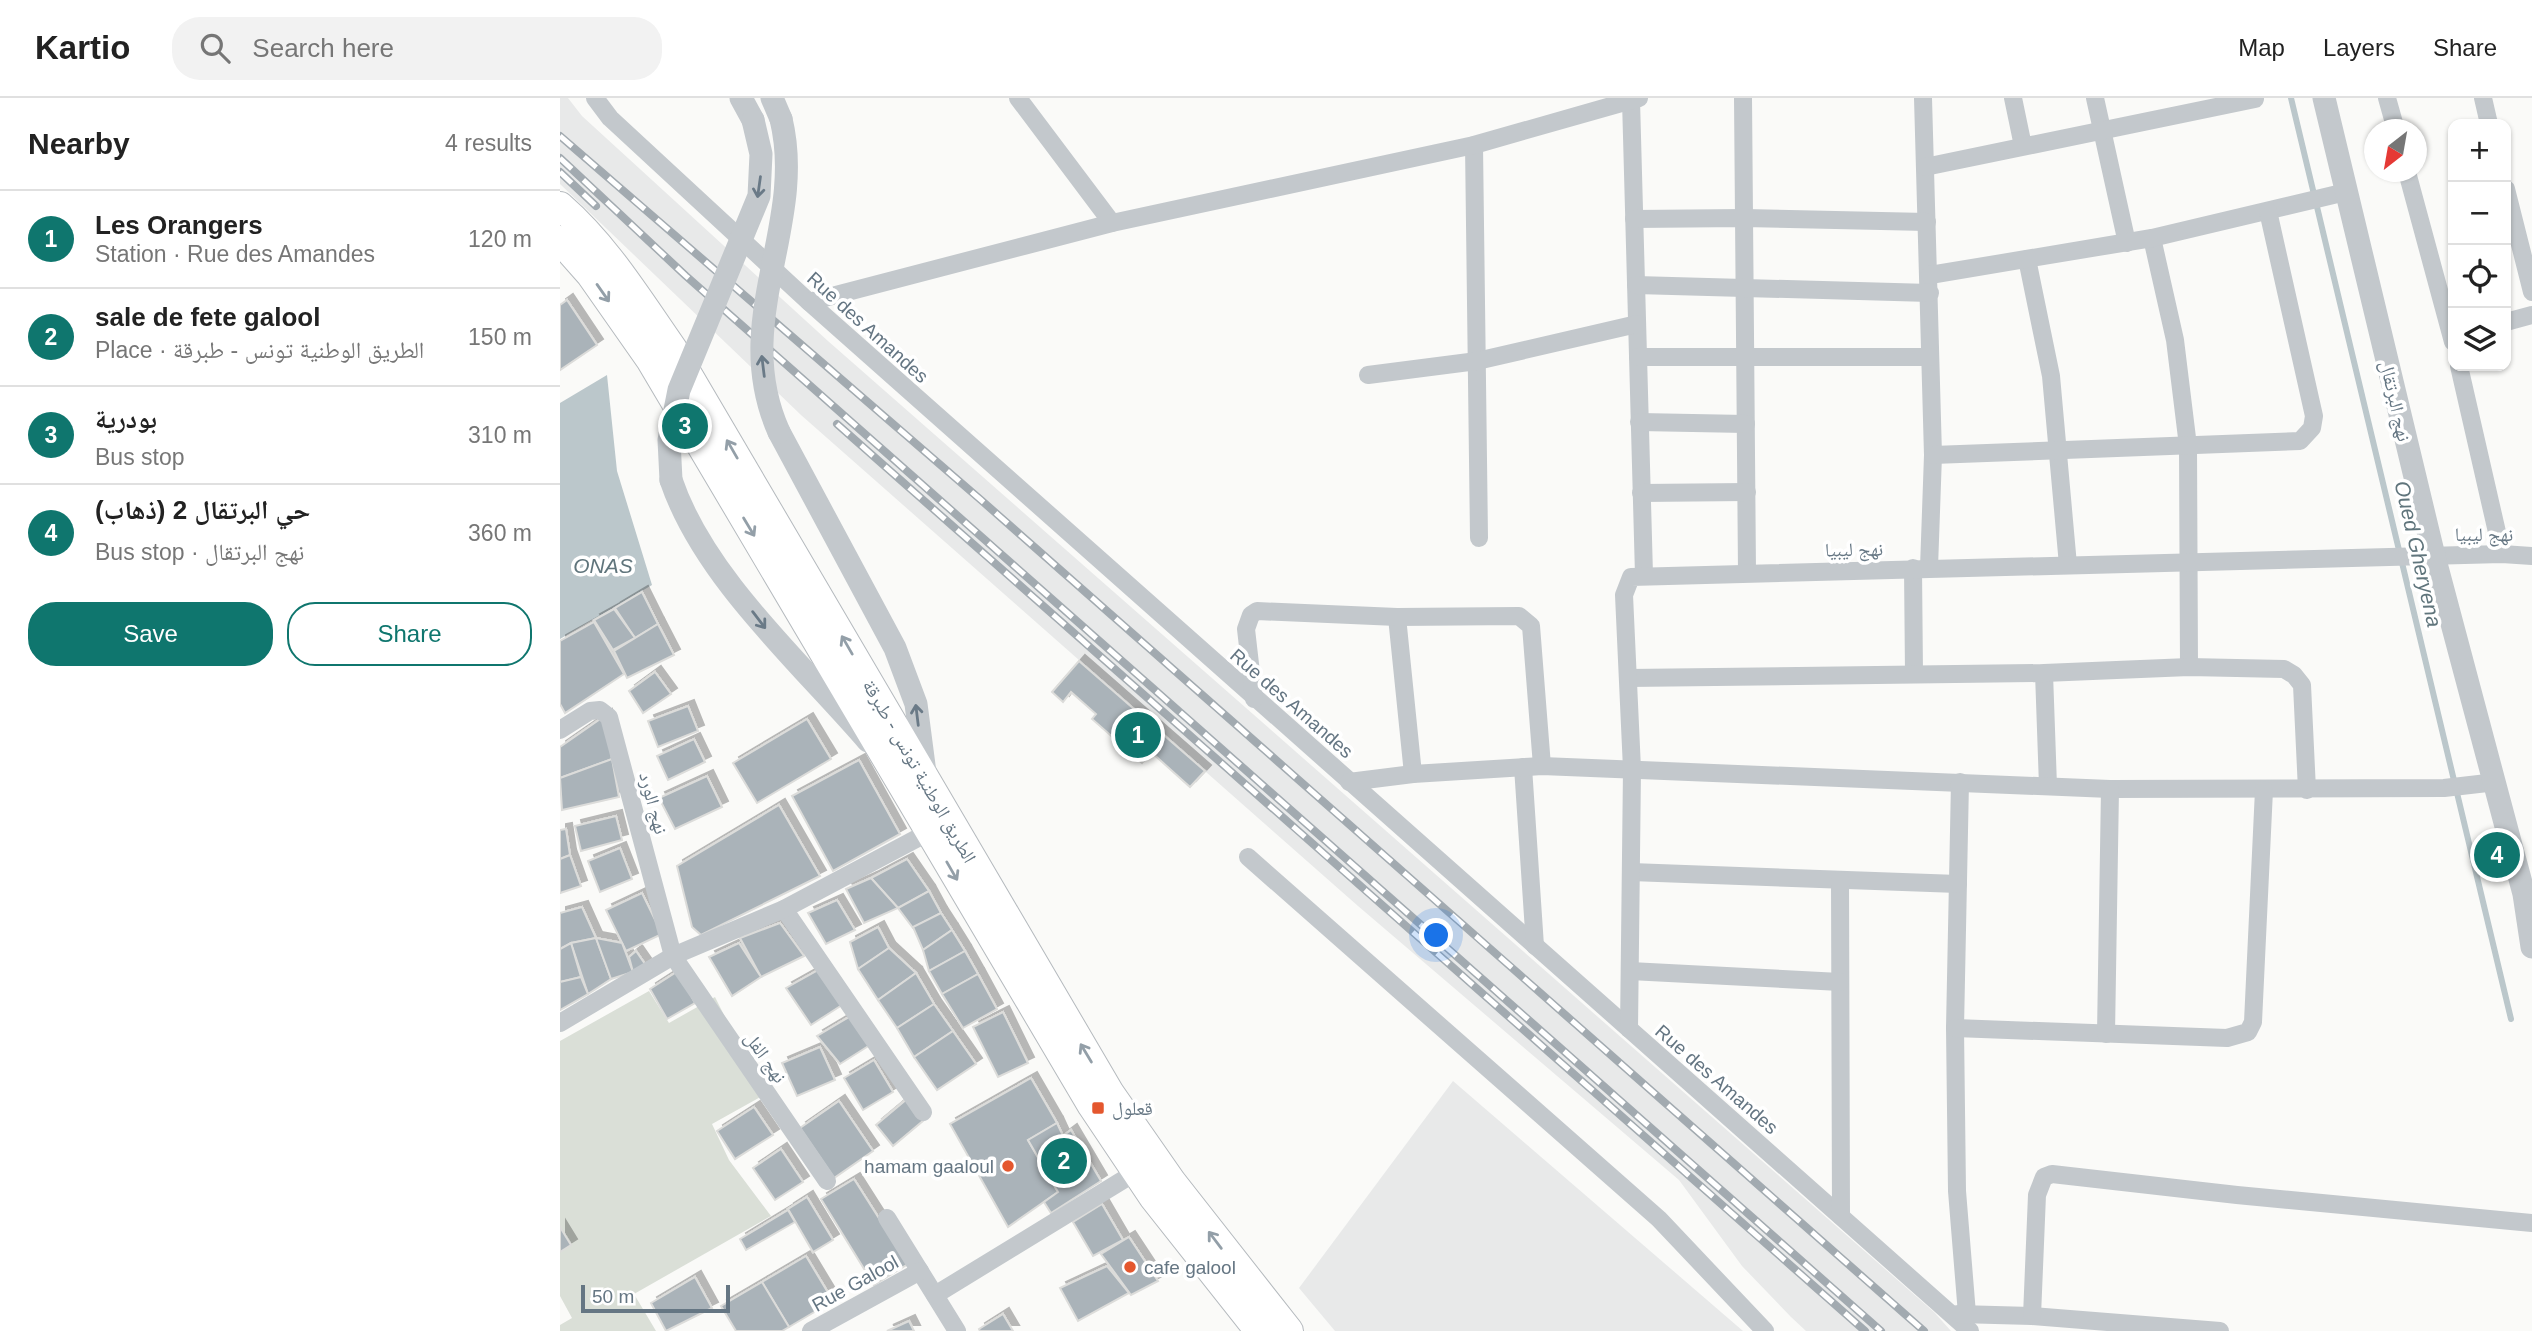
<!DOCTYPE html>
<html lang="en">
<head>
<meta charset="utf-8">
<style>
	body { margin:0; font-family:Arial,"Noto Naskh Arabic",sans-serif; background:#f2f2f2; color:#222 }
	.controls { position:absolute; right:21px; top:21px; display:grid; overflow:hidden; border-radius:14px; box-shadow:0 2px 5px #0004 }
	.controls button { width:63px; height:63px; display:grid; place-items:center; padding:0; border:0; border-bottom:2px solid #e0e0e0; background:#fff; color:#222; font:35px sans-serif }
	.compass { position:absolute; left:1804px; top:21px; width:63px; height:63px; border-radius:50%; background:#fff; box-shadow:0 2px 5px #0004; rotate:211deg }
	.scale { position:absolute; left:21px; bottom:18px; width:149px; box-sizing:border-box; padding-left:7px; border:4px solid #657683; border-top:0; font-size:19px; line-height:24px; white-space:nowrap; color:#657683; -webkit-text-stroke:5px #fff; paint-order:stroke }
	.you { position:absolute; left:877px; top:838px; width:24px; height:24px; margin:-18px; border:5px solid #fff; border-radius:50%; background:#1a73e8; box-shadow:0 0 0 10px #1a73e833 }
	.badge { display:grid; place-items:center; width:46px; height:46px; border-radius:50%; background:#0f766e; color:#fff; font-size:23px; font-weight:700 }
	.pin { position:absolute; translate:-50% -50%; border:4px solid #fff; box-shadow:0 2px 7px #0006 }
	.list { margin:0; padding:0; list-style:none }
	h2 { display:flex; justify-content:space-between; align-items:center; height:91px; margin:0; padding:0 28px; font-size:30px }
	h2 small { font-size:23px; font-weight:400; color:#767676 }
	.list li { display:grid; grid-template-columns:46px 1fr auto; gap:21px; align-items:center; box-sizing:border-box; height:98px; padding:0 28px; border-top:2px solid #e0e0e0 }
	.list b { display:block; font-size:26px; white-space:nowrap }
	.list p { margin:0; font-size:23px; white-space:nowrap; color:#767676 }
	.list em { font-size:23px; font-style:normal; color:#767676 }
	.actions { display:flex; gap:14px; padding:21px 28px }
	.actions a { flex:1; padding:16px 0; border:2px solid #0f766e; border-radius:28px; text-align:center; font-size:24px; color:#0f766e }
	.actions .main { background:#0f766e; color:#fff }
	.icon { flex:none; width:38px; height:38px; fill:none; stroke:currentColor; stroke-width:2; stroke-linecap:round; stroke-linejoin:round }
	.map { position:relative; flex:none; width:1972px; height:1233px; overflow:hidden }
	header { display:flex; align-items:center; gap:42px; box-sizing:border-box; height:98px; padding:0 35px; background:#fff; border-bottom:2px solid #e0e0e0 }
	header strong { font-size:33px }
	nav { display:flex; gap:38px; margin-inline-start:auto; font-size:24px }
	.search { width:490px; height:63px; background:#f2f2f2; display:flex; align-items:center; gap:18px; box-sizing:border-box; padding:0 24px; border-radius:28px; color:#767676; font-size:26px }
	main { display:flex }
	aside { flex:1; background:#fff }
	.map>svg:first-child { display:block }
	.built { fill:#e8e9e9 }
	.green { fill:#dadfd7 }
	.water { fill:#bbc7cb }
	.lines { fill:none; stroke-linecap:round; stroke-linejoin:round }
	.stream { stroke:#bbc7cb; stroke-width:6 }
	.building { fill:#aab3b9; stroke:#dcdcda; stroke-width:2; filter:url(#shadow) }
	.primary-casing { stroke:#b5babe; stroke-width:30 }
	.minor { stroke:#c3c8cc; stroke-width:18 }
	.tertiary { stroke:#c3c8cc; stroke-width:23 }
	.primary { stroke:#fff; stroke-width:28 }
	.rail-casing { stroke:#a2aab0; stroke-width:8 }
	.rail { stroke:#fff; stroke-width:5; stroke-dasharray:16; stroke-linecap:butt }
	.tertiary-bridge { stroke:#c3c8cc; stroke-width:23 }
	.oneway { stroke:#6a7a87 }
	.oneway2 { stroke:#939fa8 }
	.poi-dot { fill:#e4572e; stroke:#fff; stroke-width:2.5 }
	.labels { text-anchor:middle; stroke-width:7; stroke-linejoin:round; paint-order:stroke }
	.street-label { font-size:19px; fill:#657683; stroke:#fff }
	.poi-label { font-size:19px; fill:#657683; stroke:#fff; text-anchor:start }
	.water-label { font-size:21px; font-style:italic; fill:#60757c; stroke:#fff }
</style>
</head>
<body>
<header>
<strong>Kartio</strong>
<div class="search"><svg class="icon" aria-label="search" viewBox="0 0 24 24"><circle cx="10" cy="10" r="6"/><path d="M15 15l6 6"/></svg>Search here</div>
<nav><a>Map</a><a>Layers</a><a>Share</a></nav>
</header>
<main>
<aside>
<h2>Nearby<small>4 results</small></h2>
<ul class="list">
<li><span class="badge">1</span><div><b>Les Orangers</b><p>Station · Rue des Amandes</p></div><em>120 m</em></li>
<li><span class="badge">2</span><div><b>sale de fete galool</b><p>Place · الطريق الوطنية تونس - طبرقة</p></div><em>150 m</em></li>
<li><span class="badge">3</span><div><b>بودرية</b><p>Bus stop</p></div><em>310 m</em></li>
<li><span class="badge">4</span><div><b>حي البرتقال 2 (ذهاب)</b><p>Bus stop · نهج البرتقال</p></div><em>360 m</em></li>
</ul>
<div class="actions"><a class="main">Save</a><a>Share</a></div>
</aside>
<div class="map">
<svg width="1972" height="1233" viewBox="0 0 1972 1233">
	<defs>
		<filter id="shadow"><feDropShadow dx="6" dy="-6" stdDeviation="0" flood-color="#0004"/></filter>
	</defs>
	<rect width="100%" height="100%" fill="#fafaf8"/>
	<g class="built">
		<path d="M0,0H8L22,18L268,243L1374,1214L1391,1233H1246L1231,1219L1182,1168L1119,1082L798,808L241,317L0,86Z"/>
		<path d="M893,983L1183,1233H775L739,1190Z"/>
	</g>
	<path class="green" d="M89,893L109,925L155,899L204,997L152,1026L169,1062L211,1118L74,1196L96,1233H0V1227L12,1220L0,1198V943Z"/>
	<path class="water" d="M47,277L57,373L92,487L0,541V305Z"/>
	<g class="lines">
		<path class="stream" d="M1731,0L1951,921"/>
	</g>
	<g class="building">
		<path d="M7,202L37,247L0,272V207Z"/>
		<path d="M82,494L98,526L75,540L55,510Z"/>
		<path d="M54,511L75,540L53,552L34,522Z"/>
		<path d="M34,524L64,576L5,615L0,606V543Z"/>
		<path d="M98,526L114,557L67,580L54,553Z"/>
		<path d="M519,563L645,673L630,689L591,654L582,665L532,621L536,616L511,594L503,604L492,594Z"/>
		<path d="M95,574L111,596L83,615L69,593Z"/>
		<path d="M128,608L138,633L98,649L88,623Z"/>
		<path d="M46,617L52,661L0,680V649Z"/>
		<path d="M247,621L271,661L197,705L173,665Z"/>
		<path d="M134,641L145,664L108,682L97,658Z"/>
		<path d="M52,661L59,699L2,712L0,680Z"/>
		<path d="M299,662L340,736L273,773L232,698Z"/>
		<path d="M147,678L162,709L115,731L99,700Z"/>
		<path d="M219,707L260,778L141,837L132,829L117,768Z"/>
		<path d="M56,718L62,742L21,753L15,728Z"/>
		<path d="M6,731L10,757L0,761V732Z"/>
		<path d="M60,750L72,781L40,794L28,763Z"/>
		<path d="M10,757L21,788L0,795V761Z"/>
		<path d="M347,761L369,793L338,810L311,780Z"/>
		<path d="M311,780L338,810L304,825L286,791Z"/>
		<path d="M369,793L381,815L353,830L338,810Z"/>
		<path d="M82,795L102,836L66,853L46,812Z"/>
		<path d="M277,802L295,832L266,846L248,815Z"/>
		<path d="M22,809L36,840L11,845L0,851V815Z"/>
		<path d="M381,815L392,832L363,852L353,829Z"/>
		<path d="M220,825L244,858L201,879L180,840Z"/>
		<path d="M318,829L329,850L298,871L290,844Z"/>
		<path d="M392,832L405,853L369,873L363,852Z"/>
		<path d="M36,840L51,881L28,896L11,845Z"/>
		<path d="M36,840L62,845L73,874L51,881Z"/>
		<path d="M11,845L21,879L0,884V851Z"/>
		<path d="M179,845L201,879L172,898L149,859Z"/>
		<path d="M329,850L356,875L318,902L298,871Z"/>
		<path d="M76,853L85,866L73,874L69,859Z"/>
		<path d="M405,853L418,876L382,896L369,873Z"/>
		<path d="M260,871L282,907L251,927L226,890Z"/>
		<path d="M118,873L135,905L107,921L90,891Z"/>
		<path d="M356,875L374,906L337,930L318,902Z"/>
		<path d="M418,876L437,911L403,930L382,896Z"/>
		<path d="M21,879L28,896L0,912V884Z"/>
		<path d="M374,906L393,933L354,959L337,930Z"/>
		<path d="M443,914L468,965L438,979L413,929Z"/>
		<path d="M294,916L310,947L280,966L257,938Z"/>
		<path d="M393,933L416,966L377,992L354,959Z"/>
		<path d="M260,949L275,982L237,998L222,965Z"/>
		<path d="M314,962L333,994L303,1012L284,980Z"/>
		<path d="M471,980L497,1025L468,1042L498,1094L448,1129L390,1026Z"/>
		<path d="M347,1001L364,1022L333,1048L316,1027Z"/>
		<path d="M279,1003L313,1053L274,1080L240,1030Z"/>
		<path d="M194,1009L213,1037L175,1061L157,1033Z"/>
		<path d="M497,1025L503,1038L511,1032L541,1083L491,1115L484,1104L498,1094L468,1042Z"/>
		<path d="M221,1051L243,1084L215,1102L193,1070Z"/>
		<path d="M294,1081L348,1166L314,1187L261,1101Z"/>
		<path d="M247,1099L273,1142L253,1154L228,1111Z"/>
		<path d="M542,1106L563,1142L533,1158L513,1124Z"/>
		<path d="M228,1112L235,1124L186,1152L180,1141Z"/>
		<path d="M0,1129L11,1147L0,1154Z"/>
		<path d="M569,1139L598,1183L571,1197L541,1156Z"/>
		<path d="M246,1158L273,1203L229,1229L202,1184Z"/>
		<path d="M547,1168L569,1195L518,1223L500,1190Z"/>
		<path d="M135,1179L152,1210L106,1233L91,1205Z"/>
		<path d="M202,1184L229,1229L222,1233H176L161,1208Z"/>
		<path d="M443,1216L453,1233H420L419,1231Z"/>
		<path d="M349,1223L354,1233H327Z"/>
	</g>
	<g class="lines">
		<g class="primary-casing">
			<g id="primary">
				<path d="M0,108C46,148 78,201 113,251L550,995L612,1084L729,1233"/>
				<path d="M0,142L30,176L91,263L532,1008L593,1099L699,1233"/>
			</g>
		</g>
		<g class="minor">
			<path d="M35,0L50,20L249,204L1410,1233"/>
			<path d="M458,0L552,125"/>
			<path d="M1183,0L1187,474"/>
			<path d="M1363,0L1373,357L1369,470"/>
			<path d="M1453,0L1463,48"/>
			<path d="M1535,0L1567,145"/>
			<path d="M1827,0L1836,32"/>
			<path d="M1923,0L1929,26"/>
			<path d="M1071,2L1084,477"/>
			<path d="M914,47L919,440"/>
			<path d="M1365,69L1695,1"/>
			<path d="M1847,74L1893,244"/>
			<path d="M1946,91L1972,194"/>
			<path d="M1074,121L1184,120L1367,124"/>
			<path d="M1592,140L1615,242L1628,348L1629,569"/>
			<path d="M1467,161L1491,278L1508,467"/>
			<path d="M1370,177L1592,140L1786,94"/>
			<path d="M1076,187L1370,195"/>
			<path d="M249,204L552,125L914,47L1079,0"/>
			<path d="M1946,224L1972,217"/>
			<path d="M1078,259H1370"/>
			<path d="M1899,268L1942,456"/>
			<path d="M808,277L917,263L1077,226"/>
			<path d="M1079,324L1186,326"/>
			<path d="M1373,357L1740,343L1752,330L1754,318L1708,113"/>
			<path d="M1081,395L1187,394"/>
			<path d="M1353,470L1354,576"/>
			<path d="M837,519L853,676"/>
			<path d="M1484,575L1488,688"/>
			<path d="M1068,580L1484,575L1629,569L1724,571L1734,577L1742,587L1747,692"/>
			<path d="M694,601L686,531L691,517L697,513L837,519L959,518L971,528L982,668"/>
			<path d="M0,632L30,613L40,612L49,619L113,858L267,1083"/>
			<path d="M963,669L975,848"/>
			<path d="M789,684L853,676L982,668L1550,691L1884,690L1936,684"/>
			<path d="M1400,684L1395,930L1397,1093L1407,1216"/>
			<path d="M688,759L1099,1121L1205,1233"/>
			<path d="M1071,774L1398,786"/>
			<path d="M1280,782L1281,1118"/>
			<path d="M224,811L363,1014"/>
			<path d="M1070,873L1280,884"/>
			<path d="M0,925L113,858L224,811L369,734"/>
			<path d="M1395,930L1667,940L1688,934L1693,924L1704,692"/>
			<path d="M1069,931L1072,671L1064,497L1071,479L1942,456L1972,458"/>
			<path d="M1546,936L1550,691"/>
			<path d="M327,1120L397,1233"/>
			<path d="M375,1197L576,1074"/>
			<path d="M1398,1216L1472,1218L1660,1233"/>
			<path d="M1472,1218L1477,1097L1484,1079L1492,1076L1677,1097L1972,1125"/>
			<path d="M251,1233L360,1173"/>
		</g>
		<g class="tertiary">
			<path d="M181,0L193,22"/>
			<path d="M212,0L221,21"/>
			<path d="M1764,0L1874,458L1964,796L1972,849"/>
			<path d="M219,334L335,550L356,606L365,675"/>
			<path d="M111,382C144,480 242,566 308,643"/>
		</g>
		<use href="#primary" class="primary"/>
		<g class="rail-casing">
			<g id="rail">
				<path d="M0,38L421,402L1364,1233"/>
				<path d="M0,60L126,178L1321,1233"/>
				<path d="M0,74L36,108"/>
				<path d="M277,326L1305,1233"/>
			</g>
		</g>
		<use href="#rail" class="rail"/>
		<g class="tertiary-bridge">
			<path d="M219,334C169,223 247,128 221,21"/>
			<path d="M111,382L109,342L119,292L199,98L201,56L193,22"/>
		</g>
	</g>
	<defs><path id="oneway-shaft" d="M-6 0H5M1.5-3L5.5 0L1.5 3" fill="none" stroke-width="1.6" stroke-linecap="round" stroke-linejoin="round" transform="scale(1.75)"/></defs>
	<g class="oneway">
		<use href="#oneway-shaft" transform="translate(199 89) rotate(98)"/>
		<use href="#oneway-shaft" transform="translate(203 268) rotate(-97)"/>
		<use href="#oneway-shaft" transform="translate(199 522) rotate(53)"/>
		<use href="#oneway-shaft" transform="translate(357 617) rotate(-97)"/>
	</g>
	<g class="oneway2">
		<use href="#oneway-shaft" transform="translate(43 195) rotate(55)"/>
		<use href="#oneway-shaft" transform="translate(172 351) rotate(-120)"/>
		<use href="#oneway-shaft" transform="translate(189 429) rotate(59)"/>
		<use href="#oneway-shaft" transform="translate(287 547) rotate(-120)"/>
		<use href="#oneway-shaft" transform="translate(392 773) rotate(60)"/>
		<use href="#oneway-shaft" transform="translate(526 955) rotate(-121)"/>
		<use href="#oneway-shaft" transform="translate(655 1142) rotate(-127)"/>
	</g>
	<g class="poi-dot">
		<rect x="531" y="1003" width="14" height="14" rx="3.5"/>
		<circle cx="448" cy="1068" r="7"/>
		<circle cx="570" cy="1169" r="7"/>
	</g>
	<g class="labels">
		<g class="street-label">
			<text transform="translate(308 229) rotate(42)" y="7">Rue des Amandes</text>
			<text transform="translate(1836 303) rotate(77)" y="7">نهج البرتقال</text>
			<text x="1924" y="443">نهج ليبيا</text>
			<text transform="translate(1294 451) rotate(-1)" y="7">نهج ليبيا</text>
			<text transform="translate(732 605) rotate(41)" y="7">Rue des Amandes</text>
			<text transform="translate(360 673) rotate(60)" y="7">الطريق الوطنية تونس - طبرقة</text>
			<text transform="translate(94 705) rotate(75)" y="7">نهج الورد</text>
			<text transform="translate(206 959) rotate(55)" y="7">نهج الفل</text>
			<text transform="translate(1157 981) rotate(41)" y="7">Rue des Amandes</text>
			<text transform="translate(295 1185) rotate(-29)" y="7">Rue Galool</text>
		</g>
		<g class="poi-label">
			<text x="552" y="1017">قعلول</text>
			<text x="434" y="1075" text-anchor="end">hamam gaaloul</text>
			<text x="584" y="1176">cafe galool</text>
		</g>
		<g class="water-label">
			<text transform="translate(1858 456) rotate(77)" y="7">Oued Gheryena</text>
			<text x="43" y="475">ONAS</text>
		</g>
	</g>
</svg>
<div class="controls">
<button>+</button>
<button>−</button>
<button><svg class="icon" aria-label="locate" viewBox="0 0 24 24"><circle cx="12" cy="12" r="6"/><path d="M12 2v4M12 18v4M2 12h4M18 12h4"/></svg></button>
<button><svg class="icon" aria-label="layers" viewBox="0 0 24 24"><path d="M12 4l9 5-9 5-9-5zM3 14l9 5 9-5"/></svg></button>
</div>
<svg class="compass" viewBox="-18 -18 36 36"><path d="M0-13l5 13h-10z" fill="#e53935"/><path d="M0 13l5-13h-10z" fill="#767676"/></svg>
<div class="scale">50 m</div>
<div class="you"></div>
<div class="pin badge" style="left:578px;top:637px">1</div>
<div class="pin badge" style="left:504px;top:1063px">2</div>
<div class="pin badge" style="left:125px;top:328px">3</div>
<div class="pin badge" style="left:1937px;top:757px">4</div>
</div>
</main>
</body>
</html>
